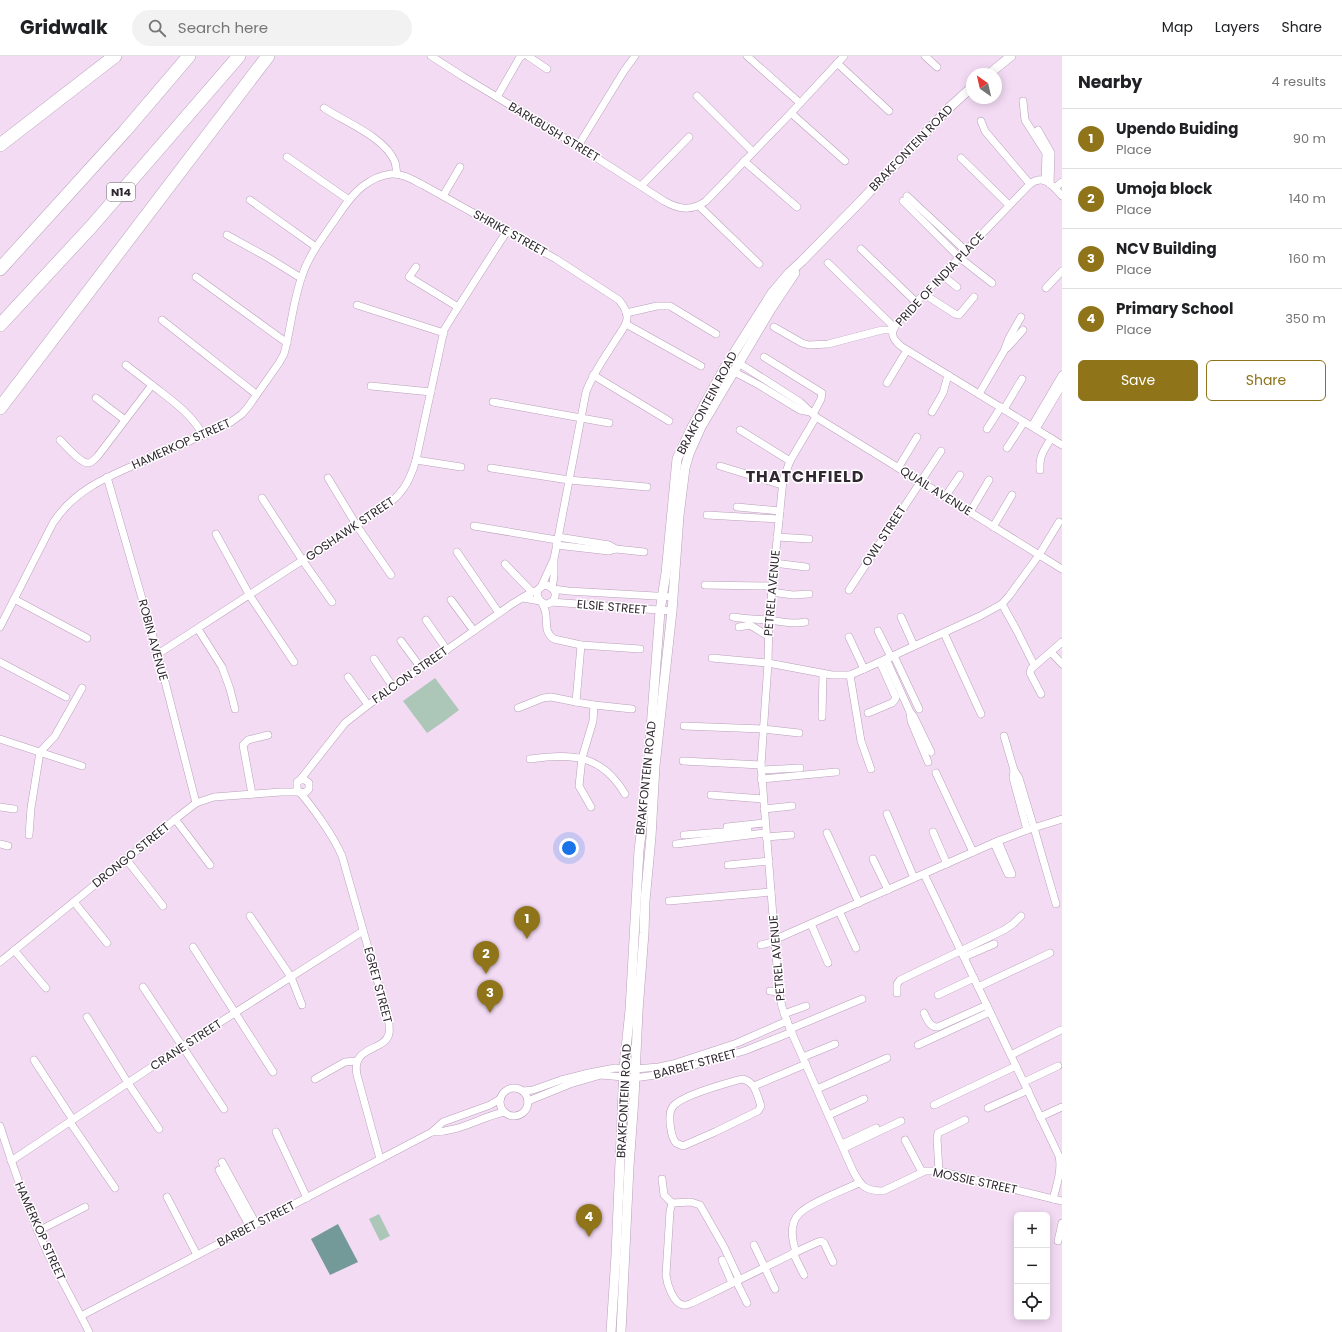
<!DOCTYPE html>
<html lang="en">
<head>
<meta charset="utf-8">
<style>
	body { margin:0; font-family:Poppins,sans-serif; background:#f2f2f2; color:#202124 }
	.controls { position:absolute; right:12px; bottom:12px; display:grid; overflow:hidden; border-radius:6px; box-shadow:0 2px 10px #0003 }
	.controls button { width:36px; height:36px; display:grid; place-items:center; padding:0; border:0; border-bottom:1px solid #e0e0e0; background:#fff; color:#202124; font:20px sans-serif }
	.compass { position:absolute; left:966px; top:12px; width:36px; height:36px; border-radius:50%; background:#fff; box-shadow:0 2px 10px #0003; rotate:326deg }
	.you { position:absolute; left:569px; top:792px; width:14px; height:14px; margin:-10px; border:3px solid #fff; border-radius:50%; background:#1a73e8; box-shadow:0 0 0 6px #1a73e833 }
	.badge { display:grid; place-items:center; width:26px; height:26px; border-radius:50%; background:#8f7419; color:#fff; font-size:13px; font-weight:700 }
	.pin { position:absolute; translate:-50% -33px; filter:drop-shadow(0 1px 2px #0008) }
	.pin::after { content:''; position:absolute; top:21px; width:14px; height:12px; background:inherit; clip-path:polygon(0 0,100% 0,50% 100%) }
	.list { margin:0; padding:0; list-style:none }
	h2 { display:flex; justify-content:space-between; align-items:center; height:52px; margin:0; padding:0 16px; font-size:17px }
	h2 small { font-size:13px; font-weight:400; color:#757577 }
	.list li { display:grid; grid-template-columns:26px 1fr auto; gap:12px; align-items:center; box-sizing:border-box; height:60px; padding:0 16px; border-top:1px solid #e0e0e0 }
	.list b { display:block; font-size:15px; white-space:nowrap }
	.list p { margin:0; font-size:13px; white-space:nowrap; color:#757577 }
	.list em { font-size:13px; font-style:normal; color:#757577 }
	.actions { display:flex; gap:8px; padding:12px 16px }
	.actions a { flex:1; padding:9px 0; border:1px solid #8f7419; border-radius:6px; text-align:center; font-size:14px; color:#8f7419 }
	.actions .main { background:#8f7419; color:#fff }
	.icon { flex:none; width:22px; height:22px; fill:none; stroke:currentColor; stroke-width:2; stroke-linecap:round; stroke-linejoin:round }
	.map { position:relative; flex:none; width:1062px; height:1276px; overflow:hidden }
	header { display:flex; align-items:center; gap:24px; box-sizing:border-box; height:56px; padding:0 20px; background:#fff; border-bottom:1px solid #e0e0e0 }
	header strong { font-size:19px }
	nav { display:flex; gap:22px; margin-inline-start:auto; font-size:14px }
	.search { width:280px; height:36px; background:#f2f2f2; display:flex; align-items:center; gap:10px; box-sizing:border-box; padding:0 14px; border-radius:22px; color:#757577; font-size:15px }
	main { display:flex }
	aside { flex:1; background:#fff }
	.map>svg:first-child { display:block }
	.green { fill:#acc7b8 }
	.water { fill:#739999 }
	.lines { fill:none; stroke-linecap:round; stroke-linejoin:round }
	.minor-casing { stroke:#b8a1b8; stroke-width:8 }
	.tertiary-casing { stroke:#b8a1b8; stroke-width:10 }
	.motorway-casing { stroke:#b8a1b8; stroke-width:14 }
	.minor { stroke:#fff; stroke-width:7 }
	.tertiary { stroke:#fff; stroke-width:9 }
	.motorway { stroke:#fff; stroke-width:13 }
	.labels { text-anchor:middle; stroke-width:3; stroke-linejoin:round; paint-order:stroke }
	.shield { fill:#fff; stroke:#6e686e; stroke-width:1 }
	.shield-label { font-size:11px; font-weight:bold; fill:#302730 }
	.street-label { font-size:12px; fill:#302730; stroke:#fff }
	.district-label { font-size:16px; font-weight:bold; letter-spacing:1px; fill:#302730; stroke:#fff }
</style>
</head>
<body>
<header>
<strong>Gridwalk</strong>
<div class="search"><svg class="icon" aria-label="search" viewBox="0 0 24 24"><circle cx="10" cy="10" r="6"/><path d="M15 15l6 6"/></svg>Search here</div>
<nav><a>Map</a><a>Layers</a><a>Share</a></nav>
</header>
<main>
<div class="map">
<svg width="1062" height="1276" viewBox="0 0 1062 1276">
	<rect width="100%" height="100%" fill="#f3dbf4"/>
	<g class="green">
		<path d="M435,622L459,654L443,666L429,648L443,666L427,677L403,645Z"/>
		<path d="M379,1158L390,1180L380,1185L369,1163Z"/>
	</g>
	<path class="water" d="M338,1168L358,1206L330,1219L311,1183Z"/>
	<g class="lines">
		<g class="minor-casing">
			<g id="minor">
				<path d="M431,0L462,20L578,90L664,145C678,153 691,156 706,145L791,57L844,0"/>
				<path d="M528,0L547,13"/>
				<path d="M747,0L800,47"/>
				<path d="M925,0L937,11"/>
				<path d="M837,7L889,55"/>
				<path d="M697,40L753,96"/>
				<path d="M497,41L520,1L522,0"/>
				<path d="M1023,45L1025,64L1046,97L1045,125"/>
				<path d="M324,52C345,66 385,81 395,106C396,109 396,114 397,118"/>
				<path d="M791,57L845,105"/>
				<path d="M981,65L985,75L990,81L1030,128"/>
				<path d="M1038,74L1051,97L1050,128"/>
				<path d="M578,90L624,15L635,0"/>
				<path d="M287,101L349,144"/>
				<path d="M961,102L1009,149"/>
				<path d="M744,105L797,151"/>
				<path d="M641,130L689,81"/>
				<path d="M1055,132L1062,126"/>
				<path d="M443,140L460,111"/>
				<path d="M907,140L966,195"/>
				<path d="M1062,140C1053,130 1044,117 1030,128L905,258C894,271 885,278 902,291L1062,389"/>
				<path d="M250,144L316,191"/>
				<path d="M903,145L960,202L992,227"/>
				<path d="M699,150L759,208"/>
				<path d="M227,179L267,201L301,222"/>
				<path d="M861,193L916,246"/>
				<path d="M828,207L894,271"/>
				<path d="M416,211L409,221L458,251"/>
				<path d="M942,219L957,231"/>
				<path d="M196,221L287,287"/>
				<path d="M1046,232L1062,215"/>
				<path d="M924,238L955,258L959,259L974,241"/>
				<path d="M357,249L444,277"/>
				<path d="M626,257L657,250H670L716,278"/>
				<path d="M162,264L256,338"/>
				<path d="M626,268L701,310"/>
				<path d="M774,271L802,287L809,289L828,288L882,274H893"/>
				<path d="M1007,292L1023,274"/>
				<path d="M764,301L822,337L821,343L813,358"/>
				<path d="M731,302L800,346L816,361L1062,513"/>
				<path d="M725,311L759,329L800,354L810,356"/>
				<path d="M593,319L669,365"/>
				<path d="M887,327L907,294"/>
				<path d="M152,329C171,344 191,357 203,379"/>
				<path d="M371,330L431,336"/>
				<path d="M979,338L1004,295L1009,282L1021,261"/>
				<path d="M96,342L125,364"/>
				<path d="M493,346L609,367"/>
				<path d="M1004,353L1022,323"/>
				<path d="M932,356L943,337L948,319"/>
				<path d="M816,361L790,405L783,424L769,564L768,607L761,709L779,936L782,951L790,973L853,1115C861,1130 865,1135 883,1135L925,1115H939L1062,1145"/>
				<path d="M1032,370L1062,319"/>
				<path d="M987,373L1001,351"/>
				<path d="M1036,373L1062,329"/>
				<path d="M740,374L790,405"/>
				<path d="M60,384C65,389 81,408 89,407C92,406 95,403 97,401L152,329L126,309"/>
				<path d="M1007,392L1024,366"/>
				<path d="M416,404L461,411"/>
				<path d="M720,410L782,429"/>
				<path d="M491,412L569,424L647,431"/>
				<path d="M898,412L917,381"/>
				<path d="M1040,414C1039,399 1044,395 1051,382"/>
				<path d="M107,421L158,598L196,747"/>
				<path d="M328,422L357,470L391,519"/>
				<path d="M945,441L960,419"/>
				<path d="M262,442L303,505L332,546"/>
				<path d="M737,451L780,455"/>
				<path d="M970,456L989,424"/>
				<path d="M707,459L779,463"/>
				<path d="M474,470L557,484"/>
				<path d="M993,471L1012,439"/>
				<path d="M216,478L250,540L294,606"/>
				<path d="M558,481L609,489L616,493L644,496"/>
				<path d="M777,481L809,483"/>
				<path d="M556,489L609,495L616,493"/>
				<path d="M457,496L499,557"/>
				<path d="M774,507L806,511"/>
				<path d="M505,508L532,536"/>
				<path d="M705,529L772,530"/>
				<path d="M541,531L553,505"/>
				<path d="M553,533C556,537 556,541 553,545C542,556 527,532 547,529L553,533L568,535L673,541"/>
				<path d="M849,534L941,395"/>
				<path d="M771,536L793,539L809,538"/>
				<path d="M523,542L540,545"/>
				<path d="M14,543L87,582"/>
				<path d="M451,544L474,575"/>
				<path d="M551,546L672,555"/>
				<path d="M542,547C544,551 546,555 546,560C547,569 545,577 554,583L581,589L640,593"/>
				<path d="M1002,548L1017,575L1034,609"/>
				<path d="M733,561C744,563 756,563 767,564C782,565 790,569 805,566"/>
				<path d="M901,561L914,590"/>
				<path d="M426,564L447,594"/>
				<path d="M0,571L53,467C77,430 115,418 153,401C179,390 205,378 231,366L242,358L248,351L279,307L284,298C291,272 293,245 302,220C308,201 321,184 332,168C342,154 350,140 363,130C371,124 382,119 391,118C402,117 413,124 423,129L556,203L619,244C623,249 628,256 627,263C626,271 619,278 615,285C605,301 593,317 586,336L554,503V520L552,532"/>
				<path d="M739,571L750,569L768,580"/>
				<path d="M198,573L222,611L230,633L235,653"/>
				<path d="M878,575L891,601"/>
				<path d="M944,577L981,658"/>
				<path d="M849,581L864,613"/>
				<path d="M401,585L421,612"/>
				<path d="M581,589L576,646L594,649L632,653"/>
				<path d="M1051,596L1062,608"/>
				<path d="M158,598L380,454C401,440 409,428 416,404L444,274L455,256L507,175"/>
				<path d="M894,600L919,653"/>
				<path d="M712,602L768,607L832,619H850L864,613L980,560L1002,548L1009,540L1039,499L1059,466"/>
				<path d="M374,603L393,631"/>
				<path d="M886,603L910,656L914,661L931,696"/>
				<path d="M0,606L66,641"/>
				<path d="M850,619L861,685L871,713"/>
				<path d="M348,621L368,649"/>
				<path d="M1041,638L1030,617L1031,613L1062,586"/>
				<path d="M518,652L543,642L551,641L576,646"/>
				<path d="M910,656L911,665L928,706"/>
				<path d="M868,657L892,647L894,645L896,642L880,606"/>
				<path d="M822,661L823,618"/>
				<path d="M684,670L763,673L799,677"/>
				<path d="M1004,680L1014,714L1019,722L1034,772L1056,848"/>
				<path d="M0,683L82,710"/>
				<path d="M530,703C572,697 601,698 625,738"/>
				<path d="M683,705L761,709"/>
				<path d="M761,714L800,712"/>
				<path d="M1014,714L1013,722L1027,774"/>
				<path d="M936,717L973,796"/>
				<path d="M761,723L836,716"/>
				<path d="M300,724L345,667L368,649L512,548L532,536L538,534"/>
				<path d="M301,737L306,736L309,733V727L305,724H300L297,726V733C312,750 333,779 342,800L388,962C389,967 390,972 389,978C384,996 351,989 357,1019L380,1103"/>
				<path d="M252,738L243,689L248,684L268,679"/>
				<path d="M711,739L763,743"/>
				<path d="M0,751L14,753"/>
				<path d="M591,751L579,730L582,702L593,665L594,649"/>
				<path d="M764,753L792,750"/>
				<path d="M887,758L914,822"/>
				<path d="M175,763L210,809"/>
				<path d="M727,771L765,767"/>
				<path d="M933,776L947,808"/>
				<path d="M827,777L859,847"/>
				<path d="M29,779L31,752L40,696L55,680L82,632"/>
				<path d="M684,779L748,774"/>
				<path d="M766,781L791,779"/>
				<path d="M994,787L1008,818H1012L998,785"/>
				<path d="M0,788L8,790"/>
				<path d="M676,788L765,777"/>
				<path d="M126,803L163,850"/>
				<path d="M873,803L888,834"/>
				<path d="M728,809L769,805"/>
				<path d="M924,818L1059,1100C1062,1113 1057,1129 1053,1143"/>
				<path d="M669,845L771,836"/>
				<path d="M74,846L107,887"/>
				<path d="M839,855L856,892"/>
				<path d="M250,860L291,921L302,949"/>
				<path d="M811,868L828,907"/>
				<path d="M776,883L998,785L1027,774L1062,763"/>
				<path d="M761,889L776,885"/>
				<path d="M193,891L273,1016"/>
				<path d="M14,894L46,932"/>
				<path d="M964,901L994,888"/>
				<path d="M0,906L178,761L196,747L214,741L281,736H298"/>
				<path d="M143,931L224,1053"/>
				<path d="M978,931L1050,897"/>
				<path d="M770,935L779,936"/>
				<path d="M897,937V928L900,924L1004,874L1013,868L1021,860"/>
				<path d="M938,939L974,922"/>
				<path d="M924,957C927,963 930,972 938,971L987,949"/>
				<path d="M784,958L806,950"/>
				<path d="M87,961L128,1027L159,1073"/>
				<path d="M790,973L862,943"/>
				<path d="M918,989L990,956"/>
				<path d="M1011,999L1061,974"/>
				<path d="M803,1001L835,988"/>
				<path d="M34,1004L73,1064"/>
				<path d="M315,1023L345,1006L357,1005"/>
				<path d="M742,1023C755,1025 757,1039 761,1050L758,1055L715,1076L683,1090L676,1087C671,1081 671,1074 670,1067C670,1062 669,1056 672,1052C678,1040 728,1027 742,1023Z"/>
				<path d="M1024,1026L1058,1010"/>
				<path d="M754,1030L806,1008"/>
				<circle cx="514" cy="1046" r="14"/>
				<path d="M817,1033L887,1002"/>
				<path d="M523,1035L533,1034L561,1024L589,1017L615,1012L635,1013L659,1011L673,1008L737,987L787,965"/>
				<path d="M528,1045L570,1028L601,1019L634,1022L663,1018L744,995L792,976"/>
				<path d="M934,1049L1016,1010"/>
				<path d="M988,1052L1028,1034"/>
				<path d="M829,1059L864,1043"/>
				<path d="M1040,1061L1062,1051"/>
				<path d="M70,1066L115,1132"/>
				<path d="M0,1070C14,1114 29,1158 49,1200C62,1225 76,1250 89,1276"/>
				<path d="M276,1076L307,1142"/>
				<path d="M432,1076C460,1076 478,1062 504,1056"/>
				<path d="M905,1084L922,1116"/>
				<path d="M842,1088L876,1072"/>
				<path d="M844,1092L901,1065"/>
				<path d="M11,1105L183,990L363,875"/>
				<path d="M222,1106L256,1168"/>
				<path d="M219,1114L250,1171"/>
				<path d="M939,1115L937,1082L938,1077L965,1064"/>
				<path d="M662,1123L664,1139L672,1147"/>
				<path d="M167,1141L197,1199"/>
				<path d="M38,1175L85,1151"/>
				<path d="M1058,1185L1062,1167"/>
				<path d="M754,1189L775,1233"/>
				<path d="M796,1196L818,1186L821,1185L824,1187L833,1206"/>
				<path d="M793,1197L804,1219"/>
				<path d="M722,1204L732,1227"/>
				<path d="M739,1223L724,1191L700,1149L691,1146L672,1147L670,1155L666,1219C667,1228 673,1247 683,1249C686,1250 689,1248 692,1247L796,1196C792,1184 789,1168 799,1158C807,1148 846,1133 859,1127"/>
				<path d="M736,1225L747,1247"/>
				<path d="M81,1260L432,1076L443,1066L490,1049L500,1043"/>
			</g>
		</g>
		<g class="tertiary-casing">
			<g id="tertiary">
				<path d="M989,18L1011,0"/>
				<path d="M611,1276L616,1199L624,1012L630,954L639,794L646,738L660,555L666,517L677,403L691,373L725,311L772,237L789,217L802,205L857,149L950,51L972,31"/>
				<path d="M621,1276L629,1111L634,1042L638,955L644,877L645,845L651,781L655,710L672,555L679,460L685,412L689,398L701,371L771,253L795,217"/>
			</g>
		</g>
		<g class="motorway-casing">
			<g id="motorway">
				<path d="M0,89L115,0"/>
				<path d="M0,213L125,75L189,0"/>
				<path d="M0,269L91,171L239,0"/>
				<path d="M0,352L268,0"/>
			</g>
		</g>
		<use href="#minor" class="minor"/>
		<use href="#tertiary" class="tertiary"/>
		<use href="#motorway" class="motorway"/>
	</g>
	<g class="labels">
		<rect class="shield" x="107" y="127" width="28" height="18" rx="3"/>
		<g class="shield-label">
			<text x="121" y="140">N14</text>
		</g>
		<g class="street-label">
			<text transform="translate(554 76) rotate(31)" y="4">BARKBUSH STREET</text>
			<text transform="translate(911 92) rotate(-46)" y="4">BRAKFONTEIN ROAD</text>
			<text transform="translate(510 177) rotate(29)" y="4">SHRIKE STREET</text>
			<text transform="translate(940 223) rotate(-47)" y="4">PRIDE OF INDIA PLACE</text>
			<text transform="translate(707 347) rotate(-62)" y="4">BRAKFONTEIN ROAD</text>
			<text transform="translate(181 388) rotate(-24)" y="4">HAMERKOP STREET</text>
			<text transform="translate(936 435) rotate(32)" y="4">QUAIL AVENUE</text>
			<text transform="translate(350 473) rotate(-34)" y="4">GOSHAWK STREET</text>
			<text transform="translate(884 480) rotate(-57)" y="4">OWL STREET</text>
			<text transform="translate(772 537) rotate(-85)" y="4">PETREL AVENUE</text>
			<text transform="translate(612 551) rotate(5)" y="4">ELSIE STREET</text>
			<text transform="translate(153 584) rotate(75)" y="4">ROBIN AVENUE</text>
			<text transform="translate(410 619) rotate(-35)" y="4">FALCON STREET</text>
			<text transform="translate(646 722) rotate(-84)" y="4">BRAKFONTEIN ROAD</text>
			<text transform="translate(131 799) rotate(-39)" y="4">DRONGO STREET</text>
			<text transform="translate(777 902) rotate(-95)" y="4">PETREL AVENUE</text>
			<text transform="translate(378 929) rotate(75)" y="4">EGRET STREET</text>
			<text transform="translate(186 989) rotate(-33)" y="4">CRANE STREET</text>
			<text transform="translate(695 1008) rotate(-15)" y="4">BARBET STREET</text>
			<text transform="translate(624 1045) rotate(-87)" y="4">BRAKFONTEIN ROAD</text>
			<text transform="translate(975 1125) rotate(12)" y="4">MOSSIE STREET</text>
			<text transform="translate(256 1168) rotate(-27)" y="4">BARBET STREET</text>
			<text transform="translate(40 1175) rotate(66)" y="4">HAMERKOP STREET</text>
		</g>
		<g class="district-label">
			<text x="805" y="426">THATCHFIELD</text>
		</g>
	</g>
</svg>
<div class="controls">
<button>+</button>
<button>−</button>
<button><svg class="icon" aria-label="locate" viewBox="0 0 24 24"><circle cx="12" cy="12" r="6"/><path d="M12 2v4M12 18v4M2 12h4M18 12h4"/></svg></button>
</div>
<svg class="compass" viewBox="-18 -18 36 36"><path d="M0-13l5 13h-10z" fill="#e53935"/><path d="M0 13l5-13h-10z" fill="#757577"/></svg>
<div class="you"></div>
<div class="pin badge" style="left:527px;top:883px">1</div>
<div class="pin badge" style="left:486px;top:918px">2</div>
<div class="pin badge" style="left:490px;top:957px">3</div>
<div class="pin badge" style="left:589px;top:1181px">4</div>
</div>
<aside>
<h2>Nearby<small>4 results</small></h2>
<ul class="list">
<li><span class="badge">1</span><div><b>Upendo Buiding</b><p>Place</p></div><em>90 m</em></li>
<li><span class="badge">2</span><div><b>Umoja block</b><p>Place</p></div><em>140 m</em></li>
<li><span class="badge">3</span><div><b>NCV Building</b><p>Place</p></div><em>160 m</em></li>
<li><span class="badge">4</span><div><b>Primary School</b><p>Place</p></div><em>350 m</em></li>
</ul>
<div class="actions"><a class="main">Save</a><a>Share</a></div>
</aside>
</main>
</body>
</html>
